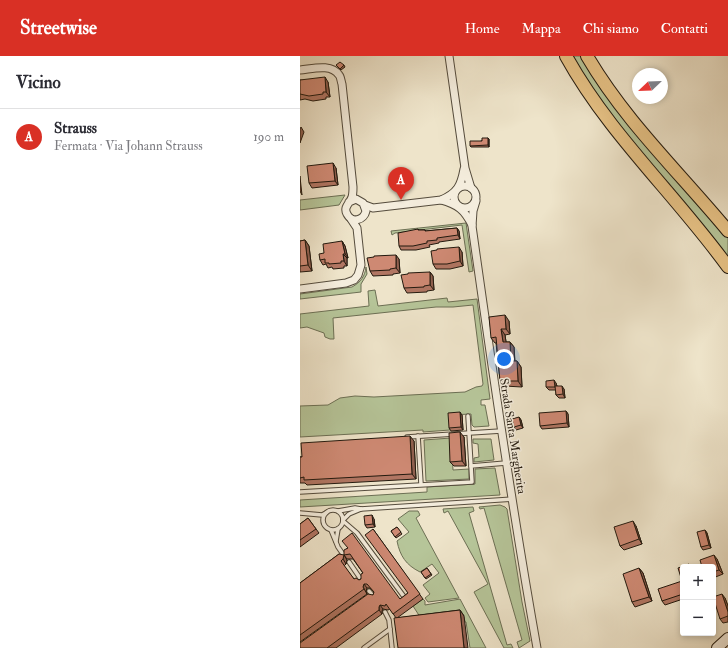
<!DOCTYPE html>
<html lang="it">
<head>
<meta charset="utf-8">
<style>
	body { margin:0; font-family:"IM FELL Double Pica",serif; background:#f7f7f7; color:#2b2b33 }
	.controls { position:absolute; right:12px; bottom:12px; display:grid; overflow:hidden; border-radius:4px; box-shadow:0 2px 6px #0003 }
	.controls button { width:36px; height:36px; display:grid; place-items:center; padding:0; border:0; border-bottom:1px solid #e1e1e2; background:#fff; color:#2b2b33; font:20px sans-serif }
	.compass { position:absolute; left:332px; top:12px; width:36px; height:36px; border-radius:50%; background:#fff; box-shadow:0 2px 6px #0003; rotate:247deg }
	.you { position:absolute; left:204px; top:303px; width:14px; height:14px; margin:-10px; border:3px solid #fff; border-radius:50%; background:#1a73e8; box-shadow:0 0 0 6px #1a73e833 }
	.badge { display:grid; place-items:center; width:26px; height:26px; border-radius:50%; background:#d93025; color:#fff; font-size:13px; font-weight:700 }
	.pin { position:absolute; translate:-50% -33px; filter:drop-shadow(0 1px 2px #0008) }
	.pin::after { content:''; position:absolute; top:21px; width:14px; height:12px; background:inherit; clip-path:polygon(0 0,100% 0,50% 100%) }
	.list { margin:0; padding:0; list-style:none }
	h2 { display:flex; justify-content:space-between; align-items:center; height:52px; margin:0; padding:0 16px; font-size:17px }
	h2 small { font-size:13px; font-weight:400; color:#7c7c81 }
	.list li { display:grid; grid-template-columns:26px 1fr auto; gap:12px; align-items:center; box-sizing:border-box; height:56px; padding:0 16px; border-top:1px solid #e1e1e2 }
	.list b { display:block; font-size:15px; white-space:nowrap }
	.list p { margin:0; font-size:13px; white-space:nowrap; color:#7c7c81 }
	.list em { font-size:13px; font-style:normal; color:#7c7c81 }
	.map { position:relative; flex:none; width:428px; height:592px; overflow:hidden }
	header { display:flex; align-items:center; gap:24px; box-sizing:border-box; height:56px; padding:0 20px; background:#d93025; color:#fff }
	header strong { font-size:19px }
	nav { display:flex; gap:22px; margin-inline-start:auto; font-size:14px }
	main { display:flex }
	aside { flex:1; background:#fff }
	.map>svg:first-child { display:block }
	.green { fill:#b6c599; stroke:#6c6f54 }
	.lines { fill:none; stroke-linecap:round; stroke-linejoin:round }
	.lane-casing { stroke:#554c3d; stroke-width:5.5 }
	.street-casing { stroke:#554c3d; stroke-width:9 }
	.secondary-casing { stroke:#22190e; stroke-width:12 }
	.highway-casing { stroke:#22190e; stroke-width:14 }
	.lane { stroke:#f4eddd; stroke-width:3.5 }
	.street { stroke:#f4eddd; stroke-width:7 }
	.secondary { stroke:#f4eddd; stroke-width:10 }
	.highway { stroke:#e7c285; stroke-width:12 }
	.wall { fill:#b17663; stroke:#22190e }
	.shaded-wall { fill:#906050; stroke:#22190e }
	.building { fill:#ce8973; stroke:#22190e }
	.labels { text-anchor:middle; stroke-width:3; stroke-linejoin:round; paint-order:stroke }
	.street-label { font-size:12px; fill:#22190e; stroke:#f4eddd }
</style>
</head>
<body>
<header>
<strong>Streetwise</strong>
<nav><a>Home</a><a>Mappa</a><a>Chi siamo</a><a>Contatti</a></nav>
</header>
<main>
<aside>
<h2>Vicino<small></small></h2>
<ul class="list">
<li><span class="badge">A</span><div><b>Strauss</b><p>Fermata · Via Johann Strauss</p></div><em>190 m</em></li>
</ul>
</aside>
<div class="map">
<svg width="428" height="592" viewBox="0 0 428 592">
	<rect width="100%" height="100%" fill="#eee4ca"/>
	<filter id="stains"><feTurbulence type="fractalNoise" baseFrequency=".005" numOctaves="4"/><feColorMatrix values="0 0 0 0 .2 0 0 0 0 .09 0 0 0 0 .02 0 0 0 .5 -.17"/></filter>
	<radialGradient id="worn" r=".72"><stop offset=".6" stop-color="#630" stop-opacity="0"/><stop offset="1" stop-color="#630" stop-opacity=".3"/></radialGradient>
	<g class="green">
		<path d="M270,0H282L428,182V204L323,77Z"/>
		<path d="M45,139L39,149L0,154V144Z"/>
		<path d="M166,167L173,215L169,216L162,169L95,177L92,179L91,175Z"/>
		<path d="M66,211L67,218L61,228V236L0,243V238L52,231C61,226 65,220 66,211Z"/>
		<path d="M75,234L78,250L147,242L148,246L177,243L190,343L181,344V349H185L189,370L174,371L172,369L171,358L150,359V374L123,376V374L0,381V350L28,349L40,342L55,340L74,341L165,336L176,331L182,330L183,328L173,249L153,251H136L33,262L34,283H30L25,281L24,277L7,271L0,272V258L69,250L68,235Z"/>
		<path d="M151,382L153,414L169,413V423L126,425L124,384Z"/>
		<path d="M173,383H191L194,404L174,406V402L179,401L178,388L173,387Z"/>
		<path d="M195,412L200,439L0,451V444L127,436V431L175,428V413Z"/>
		<path d="M200,449L205,451L207,453L222,546L230,585L219,592L217,586L222,584L184,452L180,453L179,451Z"/>
		<path d="M173,451L174,455L169,457L207,589L211,588L213,592H204L174,536L188,528L148,455L144,457L143,453Z"/>
		<path d="M109,455H118L120,459L116,462L159,542L128,546L125,542L130,538L123,529L139,517L132,508L120,516C106,509 100,500 97,485L109,476L98,463Z"/>
		<path d="M123,543L125,545V549L160,543L186,592H170L166,566H165L164,561L122,564L113,550Z"/>
	</g>
	<g class="lines">
		<g class="lane-casing">
			<g id="lane">
				<path d="M118,380L121,428"/>
				<path d="M107,381L201,375"/>
				<path d="M171,410L206,407"/>
				<path d="M0,436L172,426L168,360"/>
				<circle cx="33" cy="464" r="10"/>
				<path d="M38,455L55,452L61,453L212,443"/>
				<path d="M0,457L22,459L26,457"/>
				<path d="M43,464L49,458L61,453"/>
				<path d="M43,465L57,477L105,542"/>
				<path d="M31,474L38,491L45,501"/>
				<path d="M36,485L38,473"/>
				<path d="M49,506L62,525"/>
				<path d="M69,535L74,541"/>
				<path d="M85,556L89,564L92,592"/>
				<path d="M64,592L90,573"/>
			</g>
		</g>
		<g class="street-casing">
			<g id="street">
				<path d="M149,0L165,112L171,132"/>
				<path d="M0,14C12,13 31,7 39,19C41,21 41,26 42,28L53,131C53,135 53,138 52,141C50,147 43,151 47,158C52,168 64,164 66,155L63,147L56,143L49,146"/>
				<circle cx="165" cy="141" r="11"/>
				<path d="M141,144C158,149 164,153 172,169"/>
				<path d="M176,145L173,155L172,170C192,311 212,452 237,592"/>
				<path d="M65,149L73,152L141,144C157,137 161,130 164,113"/>
				<path d="M0,233L46,227L54,224L58,219L61,209L57,172L51,163"/>
			</g>
		</g>
		<g class="secondary-casing">
			<path id="secondary" d="M417,592L428,582"/>
		</g>
		<g class="highway-casing">
			<g id="highway">
				<path d="M266,0C309,78 376,139 428,211"/>
				<path d="M287,0C325,65 380,117 428,175"/>
			</g>
		</g>
		<use href="#lane" class="lane"/>
		<use href="#street" class="street"/>
		<use href="#secondary" class="secondary"/>
		<use href="#highway" class="highway"/>
	</g>
	<g class="wall">
		<path d="M0,24L28,26L30,41H26V43L13,45L5,43L0,44Z"/>
		<path d="M188,82L189,83V91H171L170,90Z"/>
		<path d="M36,112L38,129L12,132L9,127Z"/>
		<path d="M157,172L159,175L160,183L139,186V187L129,189L130,191L116,194H101L99,190L118,173L119,174H125L126,175Z"/>
		<path d="M5,184L9,190L12,215L0,216V185Z"/>
		<path d="M42,185L45,190L48,202H47V210H44V212L33,213L32,211L28,212L26,208L23,209L20,204L24,197Z"/>
		<path d="M162,196L163,210L150,213H136L133,208Z"/>
		<path d="M99,203L100,217L93,218V219L73,220L70,215Z"/>
		<path d="M130,216L133,220L134,234L127,235V236L107,237L104,232Z"/>
		<path d="M209,265L210,278L205,279L206,286H210L214,291L215,305H217L221,311L222,331L204,330L200,325L196,287H195L191,282Z"/>
		<path d="M256,327L257,330L264,333L265,342H259L256,339V334H249L246,331Z"/>
		<path d="M266,355L268,358L269,371L242,373L240,370Z"/>
		<path d="M162,359L163,374L151,375L149,372Z"/>
		<path d="M219,361L221,364L223,372L216,374L214,371Z"/>
		<path d="M164,381L166,410H154L150,406Z"/>
		<path d="M114,385L116,423L7,429L5,427H0V401Z"/>
		<path d="M8,462L19,477L0,491V468Z"/>
		<path d="M74,463L75,471L67,472L65,469Z"/>
		<path d="M336,470L342,488L324,494L320,490Z"/>
		<path d="M97,471L102,478L96,482L91,475Z"/>
		<path d="M73,473L123,543L97,562L160,554L164,560L96,562L90,553L88,554L83,553L82,555V558L36,592H0L73,539L74,536L70,532H67L66,535L67,538L0,586V527L39,498L47,504L46,508L44,510L54,523L59,524L61,523L63,517L53,503H47L44,499L47,492L100,543L108,537Z"/>
		<path d="M405,474L407,477L411,492L403,494L401,491Z"/>
		<path d="M417,503L423,518L413,522V511Z"/>
		<path d="M383,511V543L365,549L362,545L382,525Z"/>
		<path d="M127,512L132,519L126,523L121,516Z"/>
		<path d="M339,512L343,517L352,545L335,551L332,546Z"/>
		<path d="M425,542L428,550V566L423,567L420,563Z"/>
	</g>
	<g class="shaded-wall">
		<path d="M44,9L45,11L41,14L40,13Z"/>
		<path d="M25,21L28,26L30,41L26,36Z"/>
		<path d="M1,71L4,76L0,87V73Z"/>
		<path d="M188,82L189,83V91L188,89Z"/>
		<path d="M33,107L36,112L38,129L35,125Z"/>
		<path d="M0,120V121L2,139L0,135Z"/>
		<path d="M157,172L159,175L160,183L158,179Z"/>
		<path d="M5,184L9,190L12,215L8,209Z"/>
		<path d="M42,185L45,190L48,202L45,198Z"/>
		<path d="M159,191L162,196L163,210L160,205Z"/>
		<path d="M43,198L47,202V210L44,205Z"/>
		<path d="M96,199L99,203L100,217L96,212Z"/>
		<path d="M130,216L133,220L134,234L130,229Z"/>
		<path d="M205,259L209,265L210,278L206,273Z"/>
		<path d="M201,273L205,279L207,292L203,286Z"/>
		<path d="M210,286L214,291L215,311L211,305Z"/>
		<path d="M217,305L221,311L222,331L218,325Z"/>
		<path d="M254,324L256,327L257,334L255,331Z"/>
		<path d="M262,330L264,333L265,342L263,338Z"/>
		<path d="M266,355L268,358L269,371L267,367Z"/>
		<path d="M160,356L162,359L163,374L161,371Z"/>
		<path d="M219,361L221,364L223,372L221,369Z"/>
		<path d="M160,376L164,381L166,410L162,405Z"/>
		<path d="M110,380L114,385L116,423L112,418Z"/>
		<path d="M72,459L74,463L75,471L73,468Z"/>
		<path d="M333,465L336,470L342,488L339,483Z"/>
		<path d="M405,474L407,477L411,492L409,489Z"/>
		<path d="M44,499L47,504L46,508L43,503Z"/>
		<path d="M414,499L417,503L423,518L419,514Z"/>
		<path d="M339,512L343,517L352,545L349,541Z"/>
		<path d="M64,528L67,532L66,535L67,538L63,531Z"/>
		<path d="M422,538L425,542L428,550V556Z"/>
		<path d="M80,549L83,553L82,555V558L79,554V551Z"/>
		<path d="M160,554L164,560L168,592H164Z"/>
	</g>
	<g class="building">
		<path d="M40,6L44,9L40,13L36,9Z"/>
		<path d="M25,21L26,36H23V38L9,40L0,38V24Z"/>
		<path d="M182,82H188V89L170,90V85H182Z"/>
		<path d="M33,107L35,125L9,127L7,110Z"/>
		<path d="M157,172L158,179L137,182V184L127,185V187L113,190H99L98,177L118,173V174H125V175Z"/>
		<path d="M5,184L8,209L0,210V185Z"/>
		<path d="M42,185L45,198H43L44,205H41V207L29,208V207H25V203L20,204L19,198L24,197L23,188Z"/>
		<path d="M159,191L160,205L147,208H133L131,195L137,194V193Z"/>
		<path d="M96,199V212L90,213V214L70,215L67,202L74,201V200Z"/>
		<path d="M130,216V229L124,230V231L104,232L101,219L108,218V217Z"/>
		<path d="M205,259L206,273H201L203,286H210L211,305H217L218,325H200L196,281L191,282L189,261Z"/>
		<path d="M254,324L255,331H246V325Z"/>
		<path d="M255,330H262L263,338L256,339Z"/>
		<path d="M266,355L267,367L240,370L239,357Z"/>
		<path d="M160,356L161,371L149,372L148,357Z"/>
		<path d="M219,361L221,369L214,371L212,363Z"/>
		<path d="M160,376L162,405L150,406L149,377Z"/>
		<path d="M110,380L112,418L4,424V421L0,422V401H2L1,387Z"/>
		<path d="M72,459L73,468L65,469L64,460Z"/>
		<path d="M8,462L16,473L0,484V468Z"/>
		<path d="M333,465L339,483L320,490L314,471Z"/>
		<path d="M97,471L101,476L95,481L91,475Z"/>
		<path d="M73,473L120,538L93,558L86,548L85,550L80,549L79,551V554L27,592H0V587L68,538L73,539L74,536L67,528H64L63,531L64,533L0,579V527L39,498L44,499L43,503L41,505L54,523L56,522L59,524L61,523V518L63,517L50,498L44,499V494L48,492L42,485L52,477L100,543L108,537L65,479Z"/>
		<path d="M405,474L409,489L401,491L397,476Z"/>
		<path d="M414,499L419,514L413,516V511H402L400,504Z"/>
		<path d="M389,508L391,511H383V538L362,545L358,533L382,525L378,512Z"/>
		<path d="M127,512L131,518L125,522L121,516Z"/>
		<path d="M339,512L349,541L332,546L323,518Z"/>
		<path d="M422,538L428,556V560L420,563L413,541Z"/>
		<path d="M160,554L164,592H98L94,562Z"/>
	</g>
	<g class="labels">
		<g class="street-label">
			<text transform="translate(213 380) rotate(81)" y="4">Strada Santa Margherita</text>
		</g>
	</g>
	<rect width="100%" height="100%" filter="url(#stains)"/>
	<rect width="100%" height="100%" fill="url(#worn)"/>
</svg>
<div class="controls">
<button>+</button>
<button>−</button>
</div>
<svg class="compass" viewBox="-18 -18 36 36"><path d="M0-13l5 13h-10z" fill="#e53935"/><path d="M0 13l5-13h-10z" fill="#7c7c81"/></svg>
<div class="you"></div>
<div class="pin badge" style="left:101px;top:144px">A</div>
</div>
</main>
</body>
</html>
